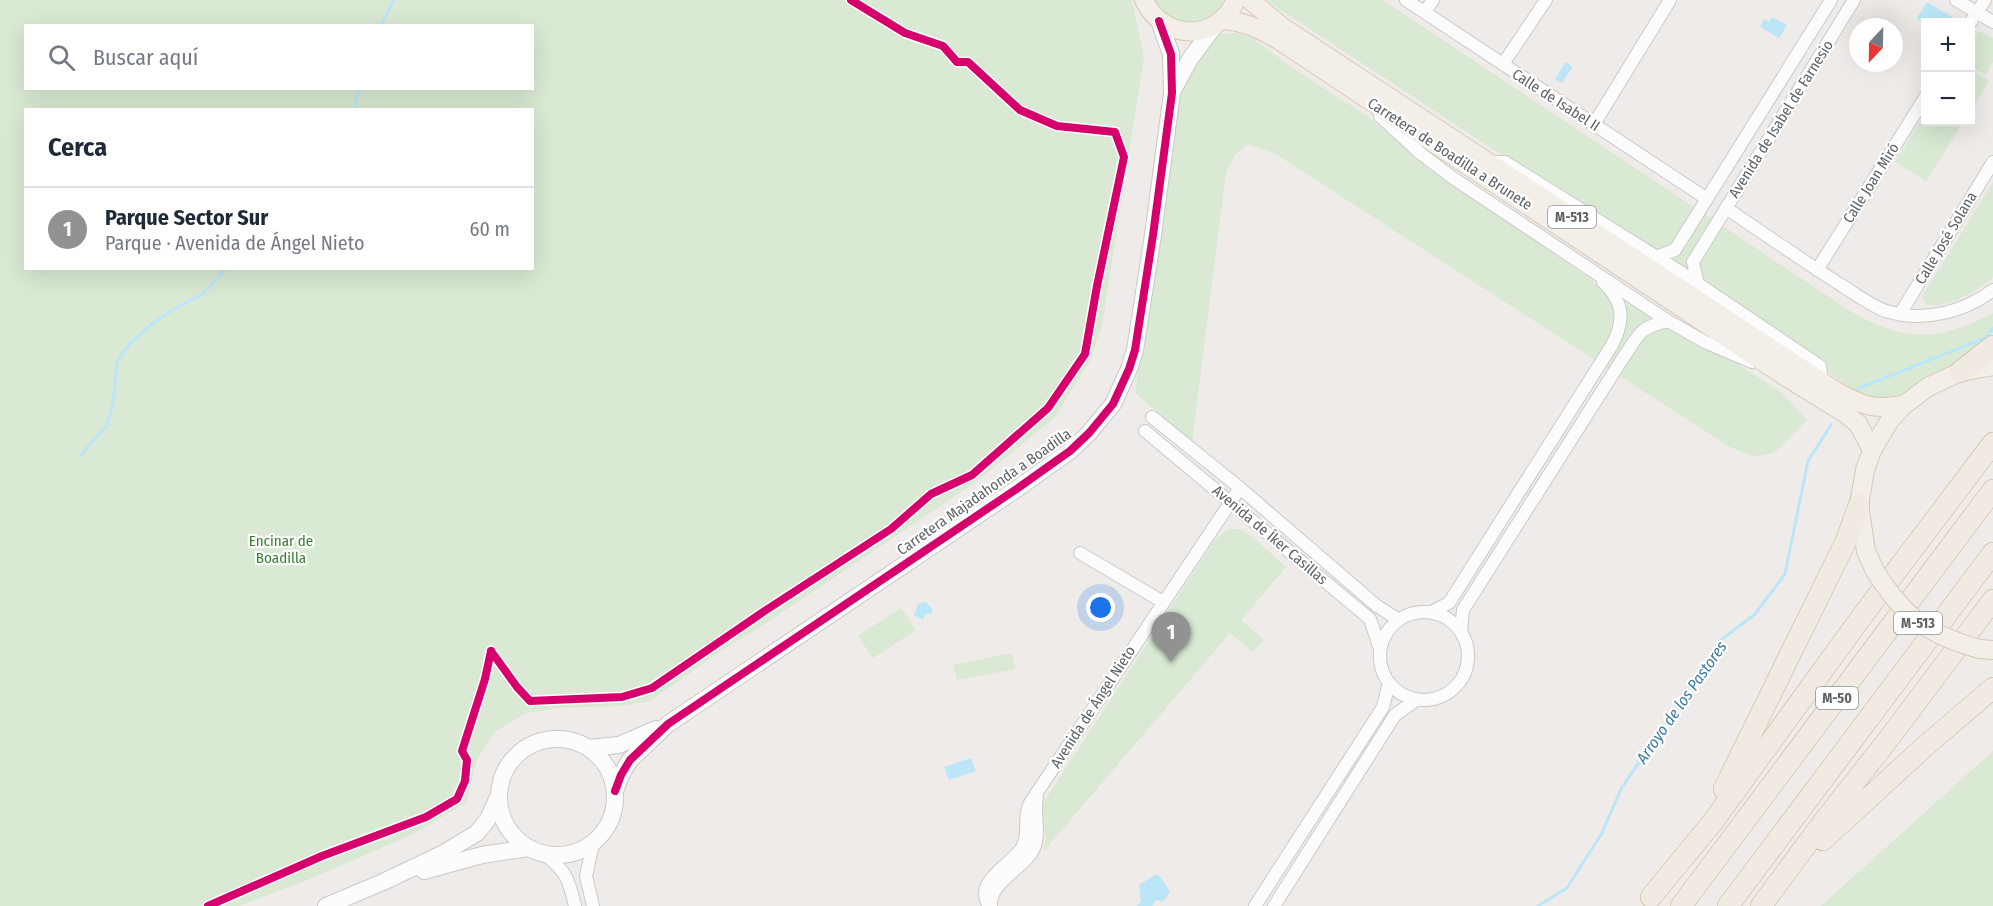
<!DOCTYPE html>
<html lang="es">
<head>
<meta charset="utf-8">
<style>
	body { margin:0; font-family:"Fira Sans Condensed",sans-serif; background:#f6f6f7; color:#1f2937 }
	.controls { position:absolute; right:18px; top:18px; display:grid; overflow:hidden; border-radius:0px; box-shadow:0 6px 24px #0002 }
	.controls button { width:54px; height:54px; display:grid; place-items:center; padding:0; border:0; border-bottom:2px solid #e0e1e3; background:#fff; color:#1f2937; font:30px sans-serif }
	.compass { position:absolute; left:1849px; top:18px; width:54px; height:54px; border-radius:50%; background:#fff; box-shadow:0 6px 24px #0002; rotate:202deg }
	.you { position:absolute; left:1101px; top:608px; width:21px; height:21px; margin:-15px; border:4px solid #fff; border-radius:50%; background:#1a73e8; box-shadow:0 0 0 9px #1a73e833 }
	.badge { display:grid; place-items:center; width:39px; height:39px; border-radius:50%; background:#909294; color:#fff; font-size:20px; font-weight:700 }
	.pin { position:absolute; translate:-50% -50px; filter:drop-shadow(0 2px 3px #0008) }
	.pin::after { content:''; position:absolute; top:32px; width:21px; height:18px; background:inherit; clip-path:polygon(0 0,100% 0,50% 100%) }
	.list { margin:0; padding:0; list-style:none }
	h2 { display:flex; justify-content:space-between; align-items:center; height:78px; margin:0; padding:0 24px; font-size:26px }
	h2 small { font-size:20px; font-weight:400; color:#747a83 }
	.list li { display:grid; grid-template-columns:39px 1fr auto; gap:18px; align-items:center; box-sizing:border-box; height:84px; padding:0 24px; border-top:2px solid #e0e1e3 }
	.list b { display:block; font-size:22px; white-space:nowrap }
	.list p { margin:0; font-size:20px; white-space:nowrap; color:#747a83 }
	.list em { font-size:20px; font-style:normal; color:#747a83 }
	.icon { flex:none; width:33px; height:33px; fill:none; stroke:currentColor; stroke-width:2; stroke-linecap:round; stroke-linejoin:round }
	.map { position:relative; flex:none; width:1993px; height:906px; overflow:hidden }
	.search { position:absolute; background:#fff; box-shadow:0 6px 24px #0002; left:24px; top:24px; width:510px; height:66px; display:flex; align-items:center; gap:15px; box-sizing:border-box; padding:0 21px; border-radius:0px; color:#747a83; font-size:22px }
	.panel { position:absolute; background:#fff; box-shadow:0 6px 24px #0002; left:24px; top:108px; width:510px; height:162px; border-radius:0px }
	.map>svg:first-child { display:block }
	.green { fill:#d9e9d3; fill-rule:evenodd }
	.water { fill:#bce6f8 }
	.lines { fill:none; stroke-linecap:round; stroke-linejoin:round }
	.stream { stroke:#bce6f8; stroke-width:3 }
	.street-casing { stroke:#cacaca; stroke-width:14 }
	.secondary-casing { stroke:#c9c9c9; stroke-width:18 }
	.primary-casing { stroke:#d6c8b5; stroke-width:20 }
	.highway-casing { stroke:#c6b094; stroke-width:22 }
	.street { stroke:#fcfcfc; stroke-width:12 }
	.secondary { stroke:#fcfcfc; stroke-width:16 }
	.primary { stroke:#f3efe8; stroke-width:18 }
	.highway { stroke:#f0eae2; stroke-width:21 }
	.primary-bridge-casing { stroke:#d6c8b5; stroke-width:20; stroke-linecap:butt }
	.primary-bridge { stroke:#f3efe8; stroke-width:18 }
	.cycleway-casing { stroke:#fff; stroke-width:11 }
	.cycleway { stroke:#d6006c; stroke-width:8 }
	.labels { text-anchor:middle; stroke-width:4.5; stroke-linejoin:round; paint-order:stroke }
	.shield { fill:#fff; stroke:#8e9194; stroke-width:1.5 }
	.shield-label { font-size:14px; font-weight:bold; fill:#5d6266 }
	.street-label { font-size:15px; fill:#5d6266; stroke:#fff }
	.park-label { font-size:15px; fill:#398132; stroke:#fff }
	.water-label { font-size:16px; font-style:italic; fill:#3b7ba2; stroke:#fff }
</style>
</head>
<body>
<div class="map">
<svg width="1993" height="906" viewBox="0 0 1993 906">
	<rect width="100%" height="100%" fill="#eeebe8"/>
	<g class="green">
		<path d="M0,0H1132L1144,57L1102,325L1091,359L1055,417L976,482L766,623L724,649L650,701L620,706L559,708L526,713L496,731L477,759L466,803L411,835L305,881L239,906H0ZM26,26H532V88H26ZM26,110H532V268H26Z"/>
		<path d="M1154,0H1226C1207,30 1173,28 1154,0Z"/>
		<path d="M1266,0H1383L1853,313C1908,343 1938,341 1993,313V333L1968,356L1931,380L1895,398H1880L1857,392L1698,284Z"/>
		<path d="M1978,32H1982L1993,38V62L1985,75L1971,66V41Z"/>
		<path d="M1235,33L1251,37L1300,73L1366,115L1431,169L1593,281L1602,291L1624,298L1696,344L1732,360L1782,393L1807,420L1775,452L1754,457L1730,447L1274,153L1248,144L1235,155L1226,172L1192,442L1135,393L1177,104L1194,60L1217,34Z"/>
		<path d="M1971,70L1989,81L1971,110Z"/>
		<path d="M1925,114L1926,122H1963L1926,181L1895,162Z"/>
		<path d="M1993,182V277C1978,290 1946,310 1926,304L1923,300V295Z"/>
		<path d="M1230,529H1240L1251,536L1286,567L1241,620L1264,640L1253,652L1230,633L1043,852L1046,837L1042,820L1043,803L1214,541L1222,534Z"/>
		<path d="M901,608L916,630L873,658L858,636Z"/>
		<path d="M1012,653L1015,669L957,680L953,665Z"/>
		<path d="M1993,751V906H1821Z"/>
	</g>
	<g class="water">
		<path d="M1927,2L1957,20V22L1925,24L1917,18Z"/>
		<path d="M1772,17L1787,25L1779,38L1760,27L1764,19L1769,22Z"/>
		<path d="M1565,63H1569L1572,68L1562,83L1555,79Z"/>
		<path d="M926,602L933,610L931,613L925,615L923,620L914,615L917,606L920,603Z"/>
		<path d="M971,758L976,771L949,780L944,767Z"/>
		<path d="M1155,875L1160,876L1170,891L1164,901L1156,900L1152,906H1136L1141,902L1139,885Z"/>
	</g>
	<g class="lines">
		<g class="stream">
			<path d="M380,26L394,0"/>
			<path d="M354,110L359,88"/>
			<path d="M1857,389L1985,338L1993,328"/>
			<path d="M80,456L107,425L113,404L117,361L130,343L151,325L172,310L203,294L226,268"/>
			<path d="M1538,906L1567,888L1602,833L1621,789L1720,641L1755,614L1785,574L1808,461L1831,425"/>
		</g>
		<g class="street-casing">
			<g id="street">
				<path d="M1406,0L1707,199"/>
				<path d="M1956,0L1993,22"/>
				<path d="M1425,12L1433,0"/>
				<path d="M1970,23L1985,0"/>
				<path d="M1503,64L1546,0"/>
				<path d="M1380,116L1420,153L1453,178L1668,321L1705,342L1752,362"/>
				<path d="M1594,124L1670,0"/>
				<path d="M1489,162H1505L1679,271L1820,366L1822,382"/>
				<path d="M1726,208C1764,234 1802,260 1841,285C1856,294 1872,307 1889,312C1925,322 1964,312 1993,290"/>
				<path d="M1656,257L1675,250L1831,0"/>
				<path d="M1817,270L1926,96"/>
				<path d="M1698,284L1693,262L1854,0"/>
				<path d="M1900,314L1993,162"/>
				<path d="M1152,417L1240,488L1377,606L1399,620"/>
				<path d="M1145,431L1370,619L1380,649"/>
				<path d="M1080,553L1163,602"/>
				<path d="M1431,612L1449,603L1612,345C1625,320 1624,302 1603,282"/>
				<circle cx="1424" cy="656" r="44"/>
				<path d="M1461,631L1463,610L1623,358C1638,336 1639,327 1668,321"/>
				<path d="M544,854C566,871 569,879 575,906"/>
				<path d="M593,906L586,876L593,844"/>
				<path d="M989,906C973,882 1009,866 1021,849C1031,833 1022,818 1030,803L1240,488"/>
				<path d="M991,906C989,883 1021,870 1032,852C1042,837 1033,814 1037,797"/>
				<path d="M1255,906L1383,707L1389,683"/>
				<path d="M1274,906L1395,715L1416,700"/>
			</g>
		</g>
		<g class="secondary-casing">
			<g id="secondary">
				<path d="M1172,92L1190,59L1216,24"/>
				<circle cx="557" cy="797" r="58"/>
				<path d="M589,748L619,745L656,729"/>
				<path d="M615,791L621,775L630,760L668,724L1018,488L1070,451L1089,433L1113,404L1129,369L1135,350L1153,235L1172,93L1171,54L1159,21"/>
				<path d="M424,871L482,855L528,848"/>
				<path d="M326,906L383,882L442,854L477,833L488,819L499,795"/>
			</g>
		</g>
		<g class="primary-casing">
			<g id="primary">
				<path d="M1144,0C1163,41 1217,43 1236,0"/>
				<path d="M1250,0L1281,26L1836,391C1863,406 1873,410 1904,405"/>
				<path d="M1221,20C1243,21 1258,28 1277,39L1783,375L1846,414L1858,424L1872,450"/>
				<path d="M1875,571L1866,551L1859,505L1865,470L1872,450L1890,420L1904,405L1928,387L1960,372L1993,366"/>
				<path d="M1980,649L1993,650"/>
			</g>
		</g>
		<g class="highway-casing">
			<g id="highway">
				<path d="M1960,372L1993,346"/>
				<path d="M1724,789L1846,541L1859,505"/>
				<path d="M1823,840L1923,748L1993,688"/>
				<path d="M1651,897L1712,823L1860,619L1993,443"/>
				<path d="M1681,906L1993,490"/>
				<path d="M1728,906L1993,553"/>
				<path d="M1761,906L1824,821L1887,741L1993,600"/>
			</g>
		</g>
		<use href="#street" class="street"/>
		<use href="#secondary" class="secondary"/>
		<use href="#primary" class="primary"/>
		<use href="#highway" class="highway"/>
		<g class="primary-bridge-casing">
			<path id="primary-bridge" d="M1875,571C1904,617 1928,635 1980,649"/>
		</g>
		<use href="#primary-bridge" class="primary-bridge"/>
		<g class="cycleway-casing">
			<g id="cycleway">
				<path d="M491,651L517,687L530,701L622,697L652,688L763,612L891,529L931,494L972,475L1048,408L1085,354L1097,286L1124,157L1115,132L1057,126L1020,110L968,62H957L943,46L905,33L851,0"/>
				<path d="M615,791L621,775L630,760L668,724L1018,488L1070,451L1089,433L1113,404L1129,369L1135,350L1153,235L1172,93L1171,54L1159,21"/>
				<path d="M208,906L322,856L426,817L457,799L465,781L467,760L462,751L485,679L491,651"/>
			</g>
		</g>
		<use href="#cycleway" class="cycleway"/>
	</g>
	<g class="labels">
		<g class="shield">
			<rect x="1548" y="206" width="48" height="22" rx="4.5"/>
			<rect x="1894" y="612" width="48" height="22" rx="4.5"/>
			<rect x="1816" y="687" width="42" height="22" rx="4.5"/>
		</g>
		<g class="shield-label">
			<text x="1572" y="222">M-513</text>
			<text x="1918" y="628">M-513</text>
			<text x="1837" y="703">M-50</text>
		</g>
		<g class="street-label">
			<text transform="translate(1556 100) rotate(33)" y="5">Calle de Isabel II</text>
			<text transform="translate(1781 119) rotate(-58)" y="5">Avenida de Isabel de Farnesio</text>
			<text transform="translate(1450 154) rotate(33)" y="5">Carretera de Boadilla a Brunete</text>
			<text transform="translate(1871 183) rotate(-58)" y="5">Calle Joan Miró</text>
			<text transform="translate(1946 238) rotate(-59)" y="5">Calle José Solana</text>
			<text transform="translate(984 492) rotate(-35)" y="5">Carretera Majadahonda a Boadilla</text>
			<text transform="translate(1270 535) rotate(40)" y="5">Avenida de Íker Casillas</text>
			<text transform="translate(1093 707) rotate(-57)" y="5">Avenida de Ángel Nieto</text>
		</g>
		<g class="park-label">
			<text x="281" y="546">Encinar de<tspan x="281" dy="17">Boadilla</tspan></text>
		</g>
		<g class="water-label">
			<text transform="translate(1681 702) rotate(-55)" y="6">Arroyo de los Pastores</text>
		</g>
	</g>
</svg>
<div class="controls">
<button>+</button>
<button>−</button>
</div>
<svg class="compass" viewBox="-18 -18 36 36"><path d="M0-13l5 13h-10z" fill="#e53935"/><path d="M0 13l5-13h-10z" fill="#747a83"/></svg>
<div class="you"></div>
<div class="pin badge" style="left:1171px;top:662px">1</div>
<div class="search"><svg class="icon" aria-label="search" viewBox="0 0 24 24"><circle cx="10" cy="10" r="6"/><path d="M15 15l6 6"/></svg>Buscar aquí</div>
<section class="panel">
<h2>Cerca<small></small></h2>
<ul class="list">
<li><span class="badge">1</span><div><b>Parque Sector Sur</b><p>Parque · Avenida de Ángel Nieto</p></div><em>60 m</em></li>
</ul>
</section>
</div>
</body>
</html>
